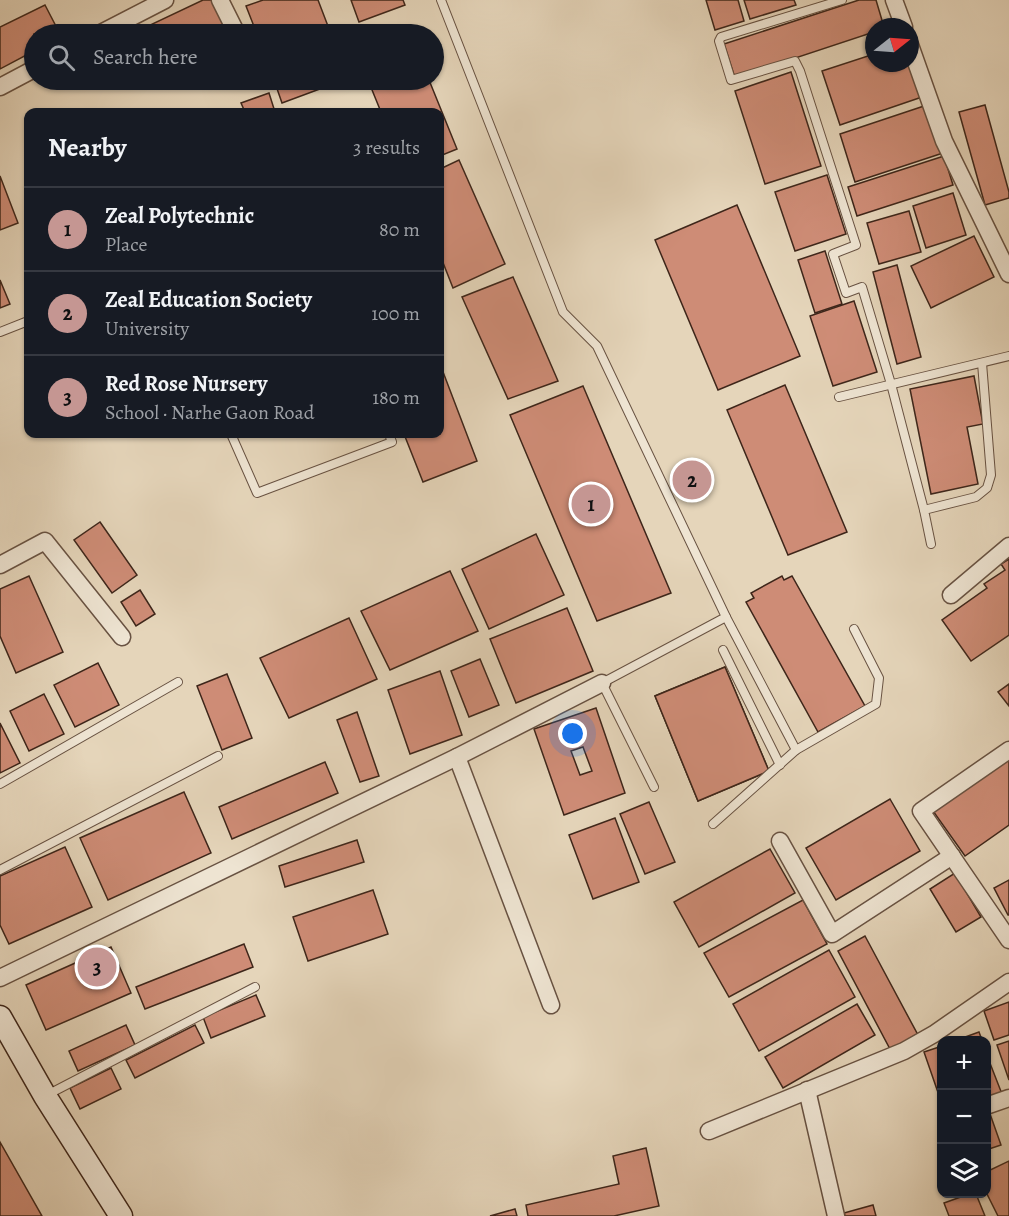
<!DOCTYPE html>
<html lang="en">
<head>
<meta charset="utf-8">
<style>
	body { margin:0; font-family:Alegreya,serif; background:#20242c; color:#f1f3f6 }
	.controls { position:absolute; right:18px; bottom:18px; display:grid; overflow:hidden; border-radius:12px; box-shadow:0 2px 4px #0004 }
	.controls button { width:54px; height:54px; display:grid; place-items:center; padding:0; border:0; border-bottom:2px solid #363941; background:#171b24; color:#f1f3f6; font:30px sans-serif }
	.compass { position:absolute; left:865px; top:18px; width:54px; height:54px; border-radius:50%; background:#171b24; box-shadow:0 2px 4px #0004; rotate:73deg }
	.you { position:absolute; left:573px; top:734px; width:21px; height:21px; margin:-15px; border:4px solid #fff; border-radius:50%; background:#1a73e8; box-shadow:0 0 0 9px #1a73e833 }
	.badge { display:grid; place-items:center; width:39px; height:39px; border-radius:50%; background:#c59692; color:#111; font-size:20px; font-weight:700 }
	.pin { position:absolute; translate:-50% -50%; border:3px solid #fff; box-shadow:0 2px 6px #0006 }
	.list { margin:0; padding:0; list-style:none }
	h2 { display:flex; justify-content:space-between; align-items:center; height:78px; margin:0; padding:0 24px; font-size:26px }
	h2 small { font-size:20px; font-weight:400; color:#9ea1a6 }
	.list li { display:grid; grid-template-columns:39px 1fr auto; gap:18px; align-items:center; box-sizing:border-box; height:84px; padding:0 24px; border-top:2px solid #363941 }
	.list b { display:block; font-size:22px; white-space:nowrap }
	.list p { margin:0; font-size:20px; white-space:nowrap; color:#9ea1a6 }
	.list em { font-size:20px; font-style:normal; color:#9ea1a6 }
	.icon { flex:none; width:33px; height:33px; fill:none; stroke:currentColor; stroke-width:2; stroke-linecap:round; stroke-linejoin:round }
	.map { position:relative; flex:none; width:1009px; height:1216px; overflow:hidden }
	.search { position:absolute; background:#171b24; box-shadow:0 2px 4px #0004; left:24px; top:24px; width:420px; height:66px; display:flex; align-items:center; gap:15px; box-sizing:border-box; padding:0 21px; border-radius:33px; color:#9ea1a6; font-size:22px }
	.panel { position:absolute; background:#171b24; box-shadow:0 2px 4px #0004; left:24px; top:108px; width:420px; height:330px; border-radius:12px }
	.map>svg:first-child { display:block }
	.building { fill:#ce8c76; stroke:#3e261a; stroke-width:1.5; fill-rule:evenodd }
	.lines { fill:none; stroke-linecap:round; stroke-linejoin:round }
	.lane-casing { stroke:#685242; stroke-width:10 }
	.street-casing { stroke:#685242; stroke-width:19 }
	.secondary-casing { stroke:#3e261a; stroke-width:25 }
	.lane { stroke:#eee4d2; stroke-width:8 }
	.street { stroke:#eee4d2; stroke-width:16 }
	.secondary { stroke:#eee4d2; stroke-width:22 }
</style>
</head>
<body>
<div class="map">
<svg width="1009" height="1216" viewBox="0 0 1009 1216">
	<rect width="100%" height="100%" fill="#e5d5ba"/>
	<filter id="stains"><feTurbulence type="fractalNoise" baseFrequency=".00333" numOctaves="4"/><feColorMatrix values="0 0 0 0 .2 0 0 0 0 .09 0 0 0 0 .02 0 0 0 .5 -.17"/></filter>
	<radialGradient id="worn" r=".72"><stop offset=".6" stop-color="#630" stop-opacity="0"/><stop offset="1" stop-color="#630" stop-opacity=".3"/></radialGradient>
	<g class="building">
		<path d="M203,0H213L230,34H152L148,26Z"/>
		<path d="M263,0H318L331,34H257L246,6Z"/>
		<path d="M351,0H403L405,5L359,22Z"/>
		<path d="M706,0H738L744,21L715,30Z"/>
		<path d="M744,0H794L796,5L750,19Z"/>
		<path d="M859,0H876L884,27H874V32L735,78L724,44Z"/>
		<path d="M45,5L60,34H34V51L0,69V27Z"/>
		<path d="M874,54V63H910L922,97L840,125L822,71Z"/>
		<path d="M791,72L821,166L765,184L735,91Z"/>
		<path d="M274,80H344L282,103Z"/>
		<path d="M368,80H429L457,149L440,156V112H381Z"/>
		<path d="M269,93L275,112H245L241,103Z"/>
		<path d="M930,104L946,152L855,182L840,134Z"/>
		<path d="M985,105L1009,192V198L985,205L959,112Z"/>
		<path d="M944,156L953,185L857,216L848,187Z"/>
		<path d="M459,160L505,264L453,288L440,255V169Z"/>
		<path d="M827,175L846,234L795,251L775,192Z"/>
		<path d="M0,176L18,223L0,230Z"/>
		<path d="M953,193L966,235L926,248L913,206Z"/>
		<path d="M737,205L800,356L718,390L655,240Z"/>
		<path d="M909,211L921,252L879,264L867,223Z"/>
		<path d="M974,236L994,277L931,308L911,266Z"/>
		<path d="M825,251L842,304L815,313L798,260Z"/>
		<path d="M897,265L921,357L897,364L873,272Z"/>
		<path d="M513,277L558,381L508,399L462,297Z"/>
		<path d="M0,280L10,304L0,308Z"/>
		<path d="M854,301L877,372L833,386L810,316Z"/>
		<path d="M440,364L477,461L423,482L404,434H440Z"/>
		<path d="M974,376L983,424L967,427L978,484L931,494L910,389Z"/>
		<path d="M785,385L847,532L788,555L727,410Z"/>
		<path d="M583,386L671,593L597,621L510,415Z"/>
		<path d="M100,522L137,575L112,593L74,540Z"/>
		<path d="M536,534L564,595L489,629L462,569Z"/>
		<path d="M1009,559V635L971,661L942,620L987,588L984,584L1005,570L1001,564Z"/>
		<path d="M450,571L478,631L390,670L361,611Z"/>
		<path d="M29,576L63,652L16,673L0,636V589Z"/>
		<path d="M782,576L784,580L792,576L865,706L818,732L746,602L754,598L751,593Z"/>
		<path d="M140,590L155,614L136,626L121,602Z"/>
		<path d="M567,608L593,671L516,703L490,639Z"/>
		<path d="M349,618L377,679L289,718L260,658Z"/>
		<path d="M480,659L499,705L469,717L451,671Z"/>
		<path d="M98,663L119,705L75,727L54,685Z"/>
		<path d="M725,667L769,771L698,801L655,696Z"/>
		<path d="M725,667L769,771L698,801L655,696Z"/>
		<path d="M440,671L462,735L410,754L388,690Z"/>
		<path d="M227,674L252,738L222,750L197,686Z"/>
		<path d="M1009,684V706L998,692Z"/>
		<path d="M44,694L64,734L29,751L10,711Z"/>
		<path d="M596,708L625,793L564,815L534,729ZM583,747L592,771L580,775L571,751Z"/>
		<path d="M357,712L379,776L360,782L337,720Z"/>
		<path d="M0,723L20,763L0,773Z"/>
		<path d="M1009,757V825L965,856L933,811Z"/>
		<path d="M325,762L338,793L232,839L219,807Z"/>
		<path d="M184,792L211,853L108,900L80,838Z"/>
		<path d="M890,799L920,851L836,900L806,848Z"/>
		<path d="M649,802L675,862L645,874L620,814Z"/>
		<path d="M615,818L639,882L593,899L569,835Z"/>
		<path d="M357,840L364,862L285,887L279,866Z"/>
		<path d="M65,847L92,907L9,944L0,925V876Z"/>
		<path d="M770,849L795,893L699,947L674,902Z"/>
		<path d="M955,873L981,917L956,932L930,889Z"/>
		<path d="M1009,880V915H1008L994,888Z"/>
		<path d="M373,890L388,934L308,961L293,917Z"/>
		<path d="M803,900L827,944L729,997L704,953Z"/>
		<path d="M865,936L918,1035L890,1049L838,951Z"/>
		<path d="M244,944L253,967L145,1009L136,987Z"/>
		<path d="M111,947L131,993L46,1030L26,985Z"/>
		<path d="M829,950L855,997L759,1051L733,1004Z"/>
		<path d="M256,995L265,1016L211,1038L203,1017Z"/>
		<path d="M1009,1002V1035L994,1040L984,1011Z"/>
		<path d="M857,1004L875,1035L783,1088L765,1057Z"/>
		<path d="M126,1025L135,1045L78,1071L69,1051Z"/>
		<path d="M195,1025L204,1043L135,1078L126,1060Z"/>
		<path d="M979,1032L982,1040H957Z"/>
		<path d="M1009,1041V1080L997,1045Z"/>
		<path d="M942,1046V1104L924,1052Z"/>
		<path d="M986,1053L1002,1094L986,1100Z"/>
		<path d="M111,1068L121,1089L80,1109L70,1088Z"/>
		<path d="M989,1111L1001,1145L986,1150V1112Z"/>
		<path d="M0,1142L42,1216H0Z"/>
		<path d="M646,1148L659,1206L614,1216H528L526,1205L619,1184L613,1156Z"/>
		<path d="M1009,1161V1216H998L986,1192V1172Z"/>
		<path d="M969,1194H976L985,1216H949L944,1203Z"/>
		<path d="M873,1205L876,1216H845L844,1213Z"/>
		<path d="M515,1209L517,1216H490Z"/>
	</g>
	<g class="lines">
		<g class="lane-casing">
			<g id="lane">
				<path d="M441,0L563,312L597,346L726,617L602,683L654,787"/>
				<path d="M842,0L721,37L719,41L731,80L795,61L800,71L856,245L833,254L846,293L862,287L891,384L924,510"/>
				<path d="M0,332L28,321"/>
				<path d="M839,397L1009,356"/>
				<path d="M231,434L257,493L392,442L389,434"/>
				<path d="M931,544L924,510L976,497L987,488L991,475L982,363"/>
				<path d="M726,617L796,750L876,704L879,678L854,629"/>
				<path d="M723,650L780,765"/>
				<path d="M0,784L178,682"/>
				<path d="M713,824L796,750"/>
				<path d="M0,870L218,756"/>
				<path d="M45,1096L255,987"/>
			</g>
		</g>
		<g class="street-casing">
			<g id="street">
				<path d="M220,0L237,34"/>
				<path d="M894,0L904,27"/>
				<path d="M99,34L165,0"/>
				<path d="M910,45L944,141L1009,274"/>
				<path d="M0,87L34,69"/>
				<path d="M0,565L45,541L122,637"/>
				<path d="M951,595L1009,546"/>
				<path d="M1009,750L921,811L1009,940"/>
				<path d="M457,757L551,1005"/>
				<path d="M780,841L832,934L952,856"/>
				<path d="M0,978L457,757L602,683"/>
				<path d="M807,1090L836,1216"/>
				<path d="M986,1106L1009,1098"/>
				<path d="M709,1131L904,1051L934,1034L1009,982"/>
			</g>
		</g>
		<g class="secondary-casing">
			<path id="secondary" d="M0,1017L45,1096L121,1216"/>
		</g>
		<use href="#lane" class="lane"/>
		<use href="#street" class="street"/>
		<use href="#secondary" class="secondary"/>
	</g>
	<rect width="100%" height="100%" filter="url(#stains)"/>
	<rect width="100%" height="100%" fill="url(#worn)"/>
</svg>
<div class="controls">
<button>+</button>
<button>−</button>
<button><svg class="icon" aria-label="layers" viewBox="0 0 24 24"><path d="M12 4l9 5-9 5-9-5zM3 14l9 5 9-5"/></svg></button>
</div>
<svg class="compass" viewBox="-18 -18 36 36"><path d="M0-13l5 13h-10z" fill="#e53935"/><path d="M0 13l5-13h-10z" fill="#9ea1a6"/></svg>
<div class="you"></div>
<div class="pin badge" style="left:591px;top:504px">1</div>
<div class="pin badge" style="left:692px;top:480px">2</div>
<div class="pin badge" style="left:97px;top:967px">3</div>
<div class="search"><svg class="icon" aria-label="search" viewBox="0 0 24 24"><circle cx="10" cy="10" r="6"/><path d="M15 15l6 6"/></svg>Search here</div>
<section class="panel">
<h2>Nearby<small>3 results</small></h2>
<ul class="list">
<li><span class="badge">1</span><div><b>Zeal Polytechnic</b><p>Place</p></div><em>80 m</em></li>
<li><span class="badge">2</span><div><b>Zeal Education Society</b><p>University</p></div><em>100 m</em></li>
<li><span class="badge">3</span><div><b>Red Rose Nursery</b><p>School · Narhe Gaon Road</p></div><em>180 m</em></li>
</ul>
</section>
</div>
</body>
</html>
